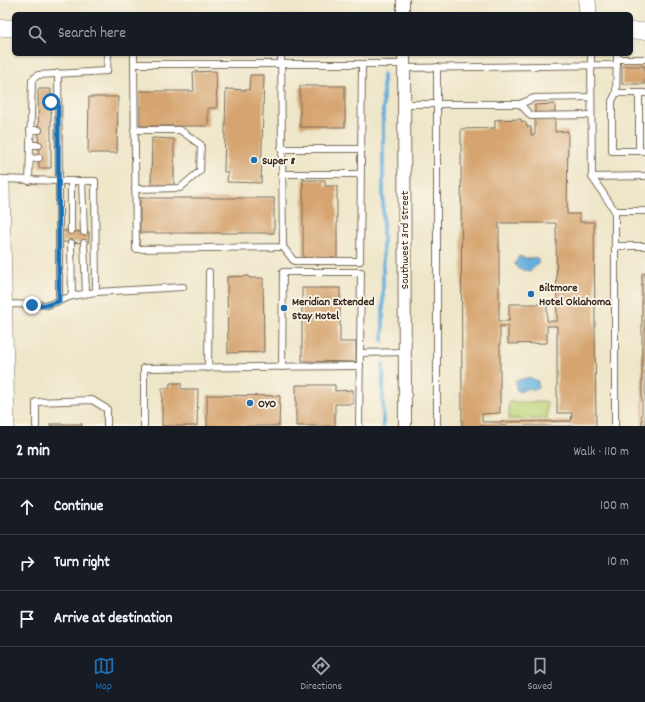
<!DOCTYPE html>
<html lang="en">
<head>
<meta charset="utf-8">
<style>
	body { margin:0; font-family:Dekko,sans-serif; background:#242831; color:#f1f3f6 }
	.stop { position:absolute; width:12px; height:12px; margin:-9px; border:3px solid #1f6fb2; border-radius:50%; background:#fff }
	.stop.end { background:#1f6fb2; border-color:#fff; box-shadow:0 1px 4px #0008 }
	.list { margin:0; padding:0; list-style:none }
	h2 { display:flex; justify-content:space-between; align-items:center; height:52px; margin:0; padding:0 16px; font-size:17px }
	h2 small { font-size:13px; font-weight:400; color:#9ea1a6 }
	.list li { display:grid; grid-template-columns:26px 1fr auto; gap:12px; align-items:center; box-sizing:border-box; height:56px; padding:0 16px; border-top:1px solid #363941 }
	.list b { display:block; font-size:15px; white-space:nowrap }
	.list em { font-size:13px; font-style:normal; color:#9ea1a6 }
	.icon { flex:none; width:22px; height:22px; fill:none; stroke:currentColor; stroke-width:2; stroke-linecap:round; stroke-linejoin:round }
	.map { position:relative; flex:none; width:645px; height:426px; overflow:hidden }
	.search { position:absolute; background:#171b24; box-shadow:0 1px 3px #0004; left:12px; right:12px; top:12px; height:44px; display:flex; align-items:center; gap:10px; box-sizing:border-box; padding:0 14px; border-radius:6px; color:#9ea1a6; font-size:15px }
	.sheet { height:220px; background:#171b24 }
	nav { display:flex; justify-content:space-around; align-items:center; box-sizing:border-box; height:56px; border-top:1px solid #363941; background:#171b24; font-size:11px; color:#9ea1a6 }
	nav a { display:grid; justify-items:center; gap:2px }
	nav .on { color:#1f6fb2 }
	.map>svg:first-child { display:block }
	.green { fill:#bfd67a; stroke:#7d804c }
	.water { fill:#62aedb; stroke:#4e6c7c }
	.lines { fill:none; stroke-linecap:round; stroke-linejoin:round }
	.stream { stroke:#62aedb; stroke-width:4 }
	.building { fill:#d6a470; fill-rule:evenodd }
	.lane-casing { stroke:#7a6c5a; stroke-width:8 }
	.street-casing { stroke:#7a6c5a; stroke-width:14 }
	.secondary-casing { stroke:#7a6c5a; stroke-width:18 }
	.primary-casing { stroke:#7a6c5a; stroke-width:20 }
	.lane { stroke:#fff; stroke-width:6 }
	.street { stroke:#fff; stroke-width:12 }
	.secondary { stroke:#fff; stroke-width:17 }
	.primary { stroke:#fff; stroke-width:19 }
	.route { stroke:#1f6fb2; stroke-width:5 }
	.poi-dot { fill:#1f6fb2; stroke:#fbf7ec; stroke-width:1.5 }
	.labels { text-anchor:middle; stroke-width:3.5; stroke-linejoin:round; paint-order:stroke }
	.poi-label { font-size:12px; font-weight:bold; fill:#3b2a1e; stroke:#fbf7ec; text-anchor:start }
	.street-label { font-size:12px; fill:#3b2a1e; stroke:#fbf7ec }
</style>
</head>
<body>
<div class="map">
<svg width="645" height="426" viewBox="0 0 645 426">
	<rect width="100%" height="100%" fill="#fbf7ec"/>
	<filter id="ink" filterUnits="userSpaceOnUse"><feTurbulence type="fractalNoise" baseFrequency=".025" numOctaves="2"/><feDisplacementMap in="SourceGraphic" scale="8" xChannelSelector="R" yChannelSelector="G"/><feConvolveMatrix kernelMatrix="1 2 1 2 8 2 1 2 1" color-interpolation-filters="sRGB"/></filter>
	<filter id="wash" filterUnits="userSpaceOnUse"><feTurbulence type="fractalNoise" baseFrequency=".012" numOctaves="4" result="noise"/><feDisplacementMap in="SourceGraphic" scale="16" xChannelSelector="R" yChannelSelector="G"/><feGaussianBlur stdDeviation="0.9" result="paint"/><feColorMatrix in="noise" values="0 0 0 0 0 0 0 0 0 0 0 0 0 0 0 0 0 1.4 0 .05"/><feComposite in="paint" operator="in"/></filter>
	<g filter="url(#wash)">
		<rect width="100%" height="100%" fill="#eee6c8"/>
		<rect class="green" x="509" y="402" width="38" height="17"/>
		<g class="water">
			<path d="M519,256L528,259L535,257L538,259V264L530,271L518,269L515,264Z"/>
			<path d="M529,377L538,381V388L534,390L529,388L519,392L516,389V381Z"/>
		</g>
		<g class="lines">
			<g class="stream">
				<path d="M383,340V74"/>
				<path d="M383,364V426"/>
			</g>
		</g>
		<g id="blocks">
			<g class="building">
				<rect x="622" y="66" width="23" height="18"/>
				<path d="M216,71L217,108H208V126H140V91H194L193,72Z"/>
				<path d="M250,75H264L261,183L227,182L228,172H224L226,89L249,90Z"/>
				<rect x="300" y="86" width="45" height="41"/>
				<path d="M38,89H51V168H39Z"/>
				<path d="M89,97H118L117,153H88Z"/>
				<path d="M555,104V132L568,131L567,214H580V222H594L596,426H462L461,129L495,128V120L521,119V121L526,123L527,127H531V135H535V105ZM499,223H556L557,321H547V304H509V321H499ZM500,326H508V344L547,343V326H557V413H572L571,421L482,422V414L500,413Z"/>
				<path d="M152,138L174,139V185H151Z"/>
				<path d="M303,180H325V186H337V259L303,260Z"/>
				<rect x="140" y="198" width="134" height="35"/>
				<path d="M62,231L89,232V243L62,242Z"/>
				<path d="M645,273V426H642V274Z"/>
				<path d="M249,276V278H263L264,352L228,353L227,277Z"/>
				<path d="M302,288H340V342H356V362L302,361Z"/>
				<path d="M170,383H181V389H198L197,426H162V388H170Z"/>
				<path d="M296,385H335V391L353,390V404H335V426H296Z"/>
				<path d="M207,395L280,396L279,426H207Z"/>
				<rect x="50" y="424" width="32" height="2"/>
			</g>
		</g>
	</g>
	<g filter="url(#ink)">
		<use href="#blocks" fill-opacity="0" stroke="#7a6c5a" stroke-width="1"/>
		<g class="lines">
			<g class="lane-casing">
				<g id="lane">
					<path d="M134,54V64H404"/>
					<path d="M591,54L592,177L615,211V426"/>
					<path d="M617,54L616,93H645"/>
					<path d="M617,59H645"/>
					<path d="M134,64L136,249L283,247L281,54"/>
					<path d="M404,68L617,65"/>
					<path d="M58,73L59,181H95L96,292"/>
					<path d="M616,93L612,101V151H645"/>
					<path d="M639,93V151"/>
					<path d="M404,104H520L534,98L591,97"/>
					<path d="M520,104L531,116L591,115"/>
					<path d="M30,130H39"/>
					<path d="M134,130H180L201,145L200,171L180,188L135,189"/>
					<path d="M30,145H39"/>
					<path d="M281,149H361"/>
					<path d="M30,159L39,158"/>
					<path d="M281,174H360"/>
					<path d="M592,177L645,176"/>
					<path d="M0,179L59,181V301"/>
					<path d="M29,181L32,80L38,75L107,71L108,54"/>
					<path d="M71,181V231"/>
					<path d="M82,181L84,232"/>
					<path d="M615,211H645"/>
					<path d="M71,243L72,296"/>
					<path d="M84,243L86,293"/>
					<path d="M615,246H645"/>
					<path d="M283,247L294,261H360L362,64"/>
					<path d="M4,304L48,305L72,296L96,292L183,287"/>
					<path d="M360,353L404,352"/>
					<path d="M282,367L283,272H361L359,426"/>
					<path d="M208,368L209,272"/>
					<path d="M36,426V402L92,400L107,409V426"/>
					<path d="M144,426V368L360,366"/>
					<path d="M437,426V67"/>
				</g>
			</g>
			<g class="street-casing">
				<g id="street">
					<path d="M403,0V14"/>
					<path d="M404,54L405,426"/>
				</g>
			</g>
			<g class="secondary-casing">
				<g id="secondary">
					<path d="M587,0L588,14"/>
					<path d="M0,28H14"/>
					<path d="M631,31H645"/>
				</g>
			</g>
			<g class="primary-casing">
				<path id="primary" d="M0,185L5,426"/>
			</g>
			<use href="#lane" class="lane"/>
			<use href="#street" class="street"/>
			<use href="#secondary" class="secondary"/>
			<use href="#primary" class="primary"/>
		</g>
	</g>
	<g class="lines" filter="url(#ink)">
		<path class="route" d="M32,305H48L59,301L58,102H51"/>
	</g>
	<g class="poi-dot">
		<circle cx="254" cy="160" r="4"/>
		<circle cx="531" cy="294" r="4"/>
		<circle cx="284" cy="308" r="4"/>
		<circle cx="250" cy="403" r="4"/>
	</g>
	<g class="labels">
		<g class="poi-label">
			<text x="262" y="164">Super 8</text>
			<text x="539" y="291">Biltmore<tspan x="539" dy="14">Hotel Oklahoma</tspan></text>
			<text x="292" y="305">Meridian Extended<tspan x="292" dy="14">Stay Hotel</tspan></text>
			<text x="258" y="407">OYO</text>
		</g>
		<g class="street-label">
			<text transform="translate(404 240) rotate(-90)" y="4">Southwest 3rd Street</text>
		</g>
	</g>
</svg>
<div class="stop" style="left:51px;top:102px"></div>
<div class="stop end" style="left:32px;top:305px"></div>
<div class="search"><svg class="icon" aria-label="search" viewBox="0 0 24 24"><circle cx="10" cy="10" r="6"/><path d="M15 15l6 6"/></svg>Search here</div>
</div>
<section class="sheet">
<h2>2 min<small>Walk · 110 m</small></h2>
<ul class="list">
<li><svg class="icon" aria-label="ahead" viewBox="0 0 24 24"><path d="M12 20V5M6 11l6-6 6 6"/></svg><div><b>Continue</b></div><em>100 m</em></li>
<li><svg class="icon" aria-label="right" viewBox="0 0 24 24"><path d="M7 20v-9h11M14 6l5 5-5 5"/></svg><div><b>Turn right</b></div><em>10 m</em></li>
<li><svg class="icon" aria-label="arrive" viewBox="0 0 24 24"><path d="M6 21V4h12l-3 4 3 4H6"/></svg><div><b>Arrive at destination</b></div></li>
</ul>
</section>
<nav>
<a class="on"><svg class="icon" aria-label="map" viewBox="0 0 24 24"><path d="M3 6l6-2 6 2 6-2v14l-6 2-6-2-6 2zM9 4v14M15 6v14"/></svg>Map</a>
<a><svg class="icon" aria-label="directions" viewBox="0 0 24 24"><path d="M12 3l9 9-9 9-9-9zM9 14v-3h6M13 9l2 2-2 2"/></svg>Directions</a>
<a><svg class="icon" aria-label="saved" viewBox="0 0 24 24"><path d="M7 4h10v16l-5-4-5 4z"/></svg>Saved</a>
</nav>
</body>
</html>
